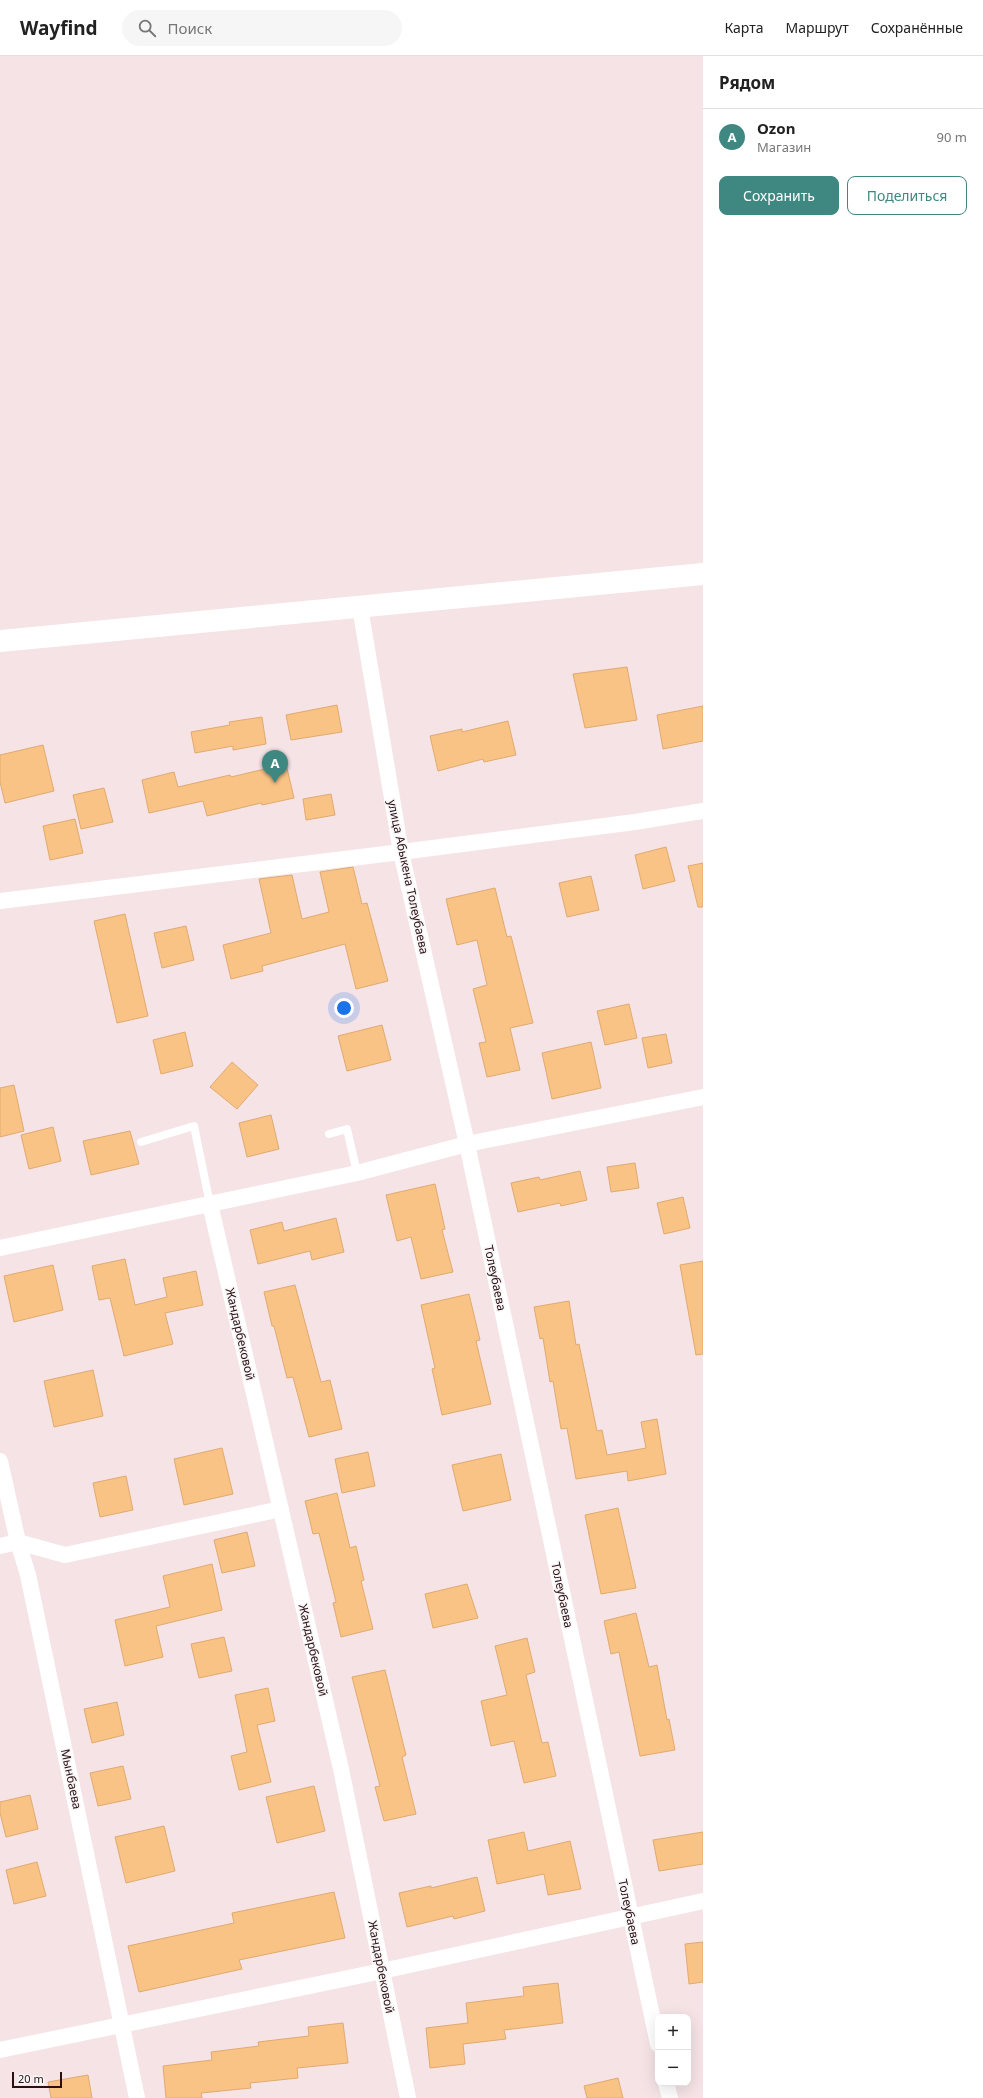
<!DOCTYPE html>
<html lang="ru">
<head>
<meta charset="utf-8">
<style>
	body { margin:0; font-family:"Noto Sans",sans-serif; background:#f6f6f6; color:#222 }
	.controls { position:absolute; right:12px; bottom:12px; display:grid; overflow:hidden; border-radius:8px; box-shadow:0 4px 16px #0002 }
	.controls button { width:36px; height:36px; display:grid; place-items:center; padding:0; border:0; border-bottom:1px solid #e0e0e0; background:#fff; color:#222; font:20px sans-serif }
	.scale { position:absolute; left:12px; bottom:10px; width:50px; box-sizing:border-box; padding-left:4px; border:2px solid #2c0f15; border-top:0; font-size:11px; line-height:14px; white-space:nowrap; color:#2c0f15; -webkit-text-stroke:3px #f6f6f6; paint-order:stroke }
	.you { position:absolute; left:344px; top:952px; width:14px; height:14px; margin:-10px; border:3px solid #fff; border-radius:50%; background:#1a73e8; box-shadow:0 0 0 6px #1a73e833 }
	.badge { display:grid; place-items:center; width:26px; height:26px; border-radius:50%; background:#3f8781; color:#fff; font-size:13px; font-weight:700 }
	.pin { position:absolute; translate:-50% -33px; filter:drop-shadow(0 1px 2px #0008) }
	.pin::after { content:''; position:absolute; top:21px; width:14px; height:12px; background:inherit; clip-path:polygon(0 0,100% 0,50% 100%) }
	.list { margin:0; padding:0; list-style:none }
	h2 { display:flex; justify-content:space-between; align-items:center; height:52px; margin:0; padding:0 16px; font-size:17px }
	h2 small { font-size:13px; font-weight:400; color:#767676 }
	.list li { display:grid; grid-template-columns:26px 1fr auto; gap:12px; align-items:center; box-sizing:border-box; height:56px; padding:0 16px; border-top:1px solid #e0e0e0 }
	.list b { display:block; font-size:15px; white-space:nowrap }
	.list p { margin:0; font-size:13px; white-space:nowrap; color:#767676 }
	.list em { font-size:13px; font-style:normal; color:#767676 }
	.actions { display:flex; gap:8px; padding:12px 16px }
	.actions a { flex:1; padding:9px 0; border:1px solid #3f8781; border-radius:8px; text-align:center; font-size:14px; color:#3f8781 }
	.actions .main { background:#3f8781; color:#fff }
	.icon { flex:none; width:22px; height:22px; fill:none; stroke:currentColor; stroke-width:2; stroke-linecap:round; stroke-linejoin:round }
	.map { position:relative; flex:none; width:703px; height:2042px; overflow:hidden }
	header { display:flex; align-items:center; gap:24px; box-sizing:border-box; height:56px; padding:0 20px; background:#fff; border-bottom:1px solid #e0e0e0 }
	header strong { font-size:19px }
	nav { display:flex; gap:22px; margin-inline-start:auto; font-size:14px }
	.search { width:280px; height:36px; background:#f6f6f6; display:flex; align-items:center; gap:10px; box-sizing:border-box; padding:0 14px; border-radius:22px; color:#767676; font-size:15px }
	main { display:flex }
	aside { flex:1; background:#fff }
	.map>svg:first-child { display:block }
	.building { fill:#fac386; stroke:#e0aa6e }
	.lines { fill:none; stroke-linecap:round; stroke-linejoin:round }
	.service { stroke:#fff; stroke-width:8 }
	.minor { stroke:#fff; stroke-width:16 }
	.secondary { stroke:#fff; stroke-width:22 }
	.labels { text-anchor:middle; stroke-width:3; stroke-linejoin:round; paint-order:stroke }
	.street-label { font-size:12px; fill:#2c0f15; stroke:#f6f6f6 }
</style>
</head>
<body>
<header>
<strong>Wayfind</strong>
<div class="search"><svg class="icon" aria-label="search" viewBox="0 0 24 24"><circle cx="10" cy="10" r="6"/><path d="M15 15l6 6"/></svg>Поиск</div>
<nav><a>Карта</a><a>Маршрут</a><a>Сохранённые</a></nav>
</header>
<main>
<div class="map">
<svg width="703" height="2042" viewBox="0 0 703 2042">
	<rect width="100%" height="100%" fill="#f5e3e6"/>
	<g class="building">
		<path d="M627,611L637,664L585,672L573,618Z"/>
		<path d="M337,649L342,676L291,684L286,659Z"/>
		<path d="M703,650V685L663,693L657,659Z"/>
		<path d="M262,661L266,688L233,694V690L195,697L191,676L230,669L229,666Z"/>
		<path d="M508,665L516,699L484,706L483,703L438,715L430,680L462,673V676Z"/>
		<path d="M43,689L54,735L5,747L0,726V699Z"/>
		<path d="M286,708L294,742L262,749L261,747L207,760L203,745L149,757L142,724L174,716L178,731L230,719L231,721Z"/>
		<path d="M104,732L113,766L81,773L73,739Z"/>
		<path d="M331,738L335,759L306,764L303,743Z"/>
		<path d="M75,763L83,797L50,804L43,770Z"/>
		<path d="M666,791L675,825L643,833L635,799Z"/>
		<path d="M703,807V851H698L688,810Z"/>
		<path d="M353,811L362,848L367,847L388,925L356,933L345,888L262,910L263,915L231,923L223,889L271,877L259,823L292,819L302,863L329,856L320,816Z"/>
		<path d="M591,820L599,854L567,861L559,827Z"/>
		<path d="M495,832L507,881L511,880L533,967L510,972L520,1014L487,1021L479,987L486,986L473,933L487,929L477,884L457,889L446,843Z"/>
		<path d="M125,858L148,960L117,967L94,865Z"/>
		<path d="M186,870L194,904L162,912L154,877Z"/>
		<path d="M629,948L637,982L605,989L597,955Z"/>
		<path d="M382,969L391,1004L347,1015L338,980Z"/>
		<path d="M185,976L193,1010L161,1018L153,984Z"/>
		<path d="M666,978L672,1007L648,1012L642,982Z"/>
		<path d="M591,986L601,1032L552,1043L542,997Z"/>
		<path d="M232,1006L258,1029L237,1053L210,1031Z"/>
		<path d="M14,1029L24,1075L0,1081V1032Z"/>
		<path d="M271,1059L279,1093L247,1101L239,1067Z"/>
		<path d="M53,1071L61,1105L29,1113L21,1079Z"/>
		<path d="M130,1075L139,1108L91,1119L83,1085Z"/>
		<path d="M635,1107L639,1132L611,1136L607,1111Z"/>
		<path d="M580,1115L587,1144L561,1150L560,1147L518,1156L511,1127L539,1121L540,1124Z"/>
		<path d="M435,1128L445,1173L442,1174L453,1216L421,1223L411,1181L397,1185L386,1139Z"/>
		<path d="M683,1141L690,1172L664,1178L657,1147Z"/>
		<path d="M336,1162L344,1196L312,1204L310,1195L258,1208L250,1174L282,1166L284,1175Z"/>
		<path d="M125,1203L135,1249L167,1241L163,1222L196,1215L203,1249L165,1257L173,1288L124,1300L110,1242L99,1244L92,1210Z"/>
		<path d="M703,1205V1298L696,1299L680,1209Z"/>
		<path d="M53,1209L63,1254L14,1266L4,1220Z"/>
		<path d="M295,1229L321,1326L330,1324L342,1373L309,1381L293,1321L287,1322L274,1270H272L264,1236Z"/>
		<path d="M469,1238L480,1284L476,1285L491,1348L442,1359L432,1313L435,1312L421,1249Z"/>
		<path d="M569,1245L576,1289L579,1288L597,1375L602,1374L607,1399L646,1392L641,1366L657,1363L666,1418L628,1425L627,1415L576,1423L567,1372L561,1373L553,1325L550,1326L543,1282L540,1283L534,1251Z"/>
		<path d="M93,1314L103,1360L54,1371L44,1325Z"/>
		<path d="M222,1392L233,1438L184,1449L174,1403Z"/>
		<path d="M368,1396L375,1430L342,1437L335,1403Z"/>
		<path d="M501,1398L511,1444L463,1455L452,1409Z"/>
		<path d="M126,1420L133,1454L100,1461L93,1427Z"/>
		<path d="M337,1437L350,1492L356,1490L364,1524L361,1525L373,1573L341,1581L333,1547L336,1546L319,1477L313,1478L305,1445Z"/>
		<path d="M618,1452L636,1532L601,1538L585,1459Z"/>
		<path d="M247,1476L255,1510L222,1517L214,1484Z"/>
		<path d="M212,1508L222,1554L156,1570L163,1601L125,1610L115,1564L170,1551L163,1520Z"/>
		<path d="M467,1528L478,1562L433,1572L425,1538Z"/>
		<path d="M636,1557L649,1611L657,1609L667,1664L669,1663L675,1694L640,1700L619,1596L611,1598L604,1565Z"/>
		<path d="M224,1581L232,1615L199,1622L191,1588Z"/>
		<path d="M527,1582L535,1616L526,1619L542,1687L548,1686L556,1720L524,1727L514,1685L491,1690L481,1645L507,1639L495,1590Z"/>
		<path d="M385,1614L406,1699L402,1701L416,1758L384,1765L375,1731L380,1730L352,1621Z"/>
		<path d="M268,1632L275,1665L257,1669L271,1726L239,1734L231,1700L247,1696L235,1639Z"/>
		<path d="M117,1646L124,1679L92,1687L84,1653Z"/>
		<path d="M123,1710L131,1743L98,1750L90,1717Z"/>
		<path d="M314,1730L325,1775L277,1787L266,1741Z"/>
		<path d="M30,1739L38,1773L6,1781L0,1757V1746Z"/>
		<path d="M164,1770L175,1815L126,1827L115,1781Z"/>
		<path d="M524,1776L528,1795L570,1785L581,1833L548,1839L544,1818L497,1828L488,1784Z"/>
		<path d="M703,1776V1808L659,1815L653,1784Z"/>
		<path d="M37,1806L46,1840L14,1848L6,1814Z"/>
		<path d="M477,1821L485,1855L454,1863L453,1860L407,1871L399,1837L431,1830V1832Z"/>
		<path d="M334,1836L345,1882L239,1904L242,1913L139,1936L128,1890L234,1867L232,1857Z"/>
		<path d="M703,1886V1926L689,1928L685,1888Z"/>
		<path d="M558,1927L563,1967L504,1974L506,1983L463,1988L465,2008L430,2012L426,1972L468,1967L466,1947L524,1940L523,1931Z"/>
		<path d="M343,1967L348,2007L297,2012L298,2022L250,2027L251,2032L201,2037L202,2042H166L163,2010L212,2004L211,1996L259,1990L258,1986L309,1980L308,1971Z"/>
		<path d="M88,2019L92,2042H51L48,2026Z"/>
		<path d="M618,2022L623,2042H587L584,2030Z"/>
	</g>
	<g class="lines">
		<g class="service">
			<path d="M329,1078L347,1073L357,1117"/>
			<path d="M141,1086L194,1070L210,1148"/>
		</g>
		<g class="minor">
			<path d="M360,551L401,796L467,1088L658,1988"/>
			<path d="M0,845L401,796L635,766L703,755"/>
			<path d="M210,1148L341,1713L408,2042"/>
			<path d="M0,1192L357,1117L467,1088L703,1041"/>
			<path d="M0,1405L18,1486L28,1519L137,2042"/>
			<path d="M0,1490L18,1486L65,1499L281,1453"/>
			<path d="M0,1994L382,1915L703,1845"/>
			<path d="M666,2027L670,2042"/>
		</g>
		<path class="secondary" d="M0,585L703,518"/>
	</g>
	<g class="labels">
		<g class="street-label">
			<text transform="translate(408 821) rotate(78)" y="4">улица Абыкена Толеубаева</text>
			<text transform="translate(495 1222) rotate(78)" y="4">Толеубаева</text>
			<text transform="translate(240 1278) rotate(77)" y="4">Жандарбековой</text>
			<text transform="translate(562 1539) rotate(78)" y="4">Толеубаева</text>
			<text transform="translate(313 1594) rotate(77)" y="4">Жандарбековой</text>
			<text transform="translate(71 1723) rotate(78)" y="4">Мынбаева</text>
			<text transform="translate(629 1856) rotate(78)" y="4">Толеубаева</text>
			<text transform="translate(381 1911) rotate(79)" y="4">Жандарбековой</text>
		</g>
	</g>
</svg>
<div class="controls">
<button>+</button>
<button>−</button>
</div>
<div class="scale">20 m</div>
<div class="you"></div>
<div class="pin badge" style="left:275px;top:727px">A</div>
</div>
<aside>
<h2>Рядом<small></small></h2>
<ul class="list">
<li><span class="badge">A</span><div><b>Ozon</b><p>Магазин</p></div><em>90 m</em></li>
</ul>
<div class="actions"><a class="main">Сохранить</a><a>Поделиться</a></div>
</aside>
</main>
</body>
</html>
